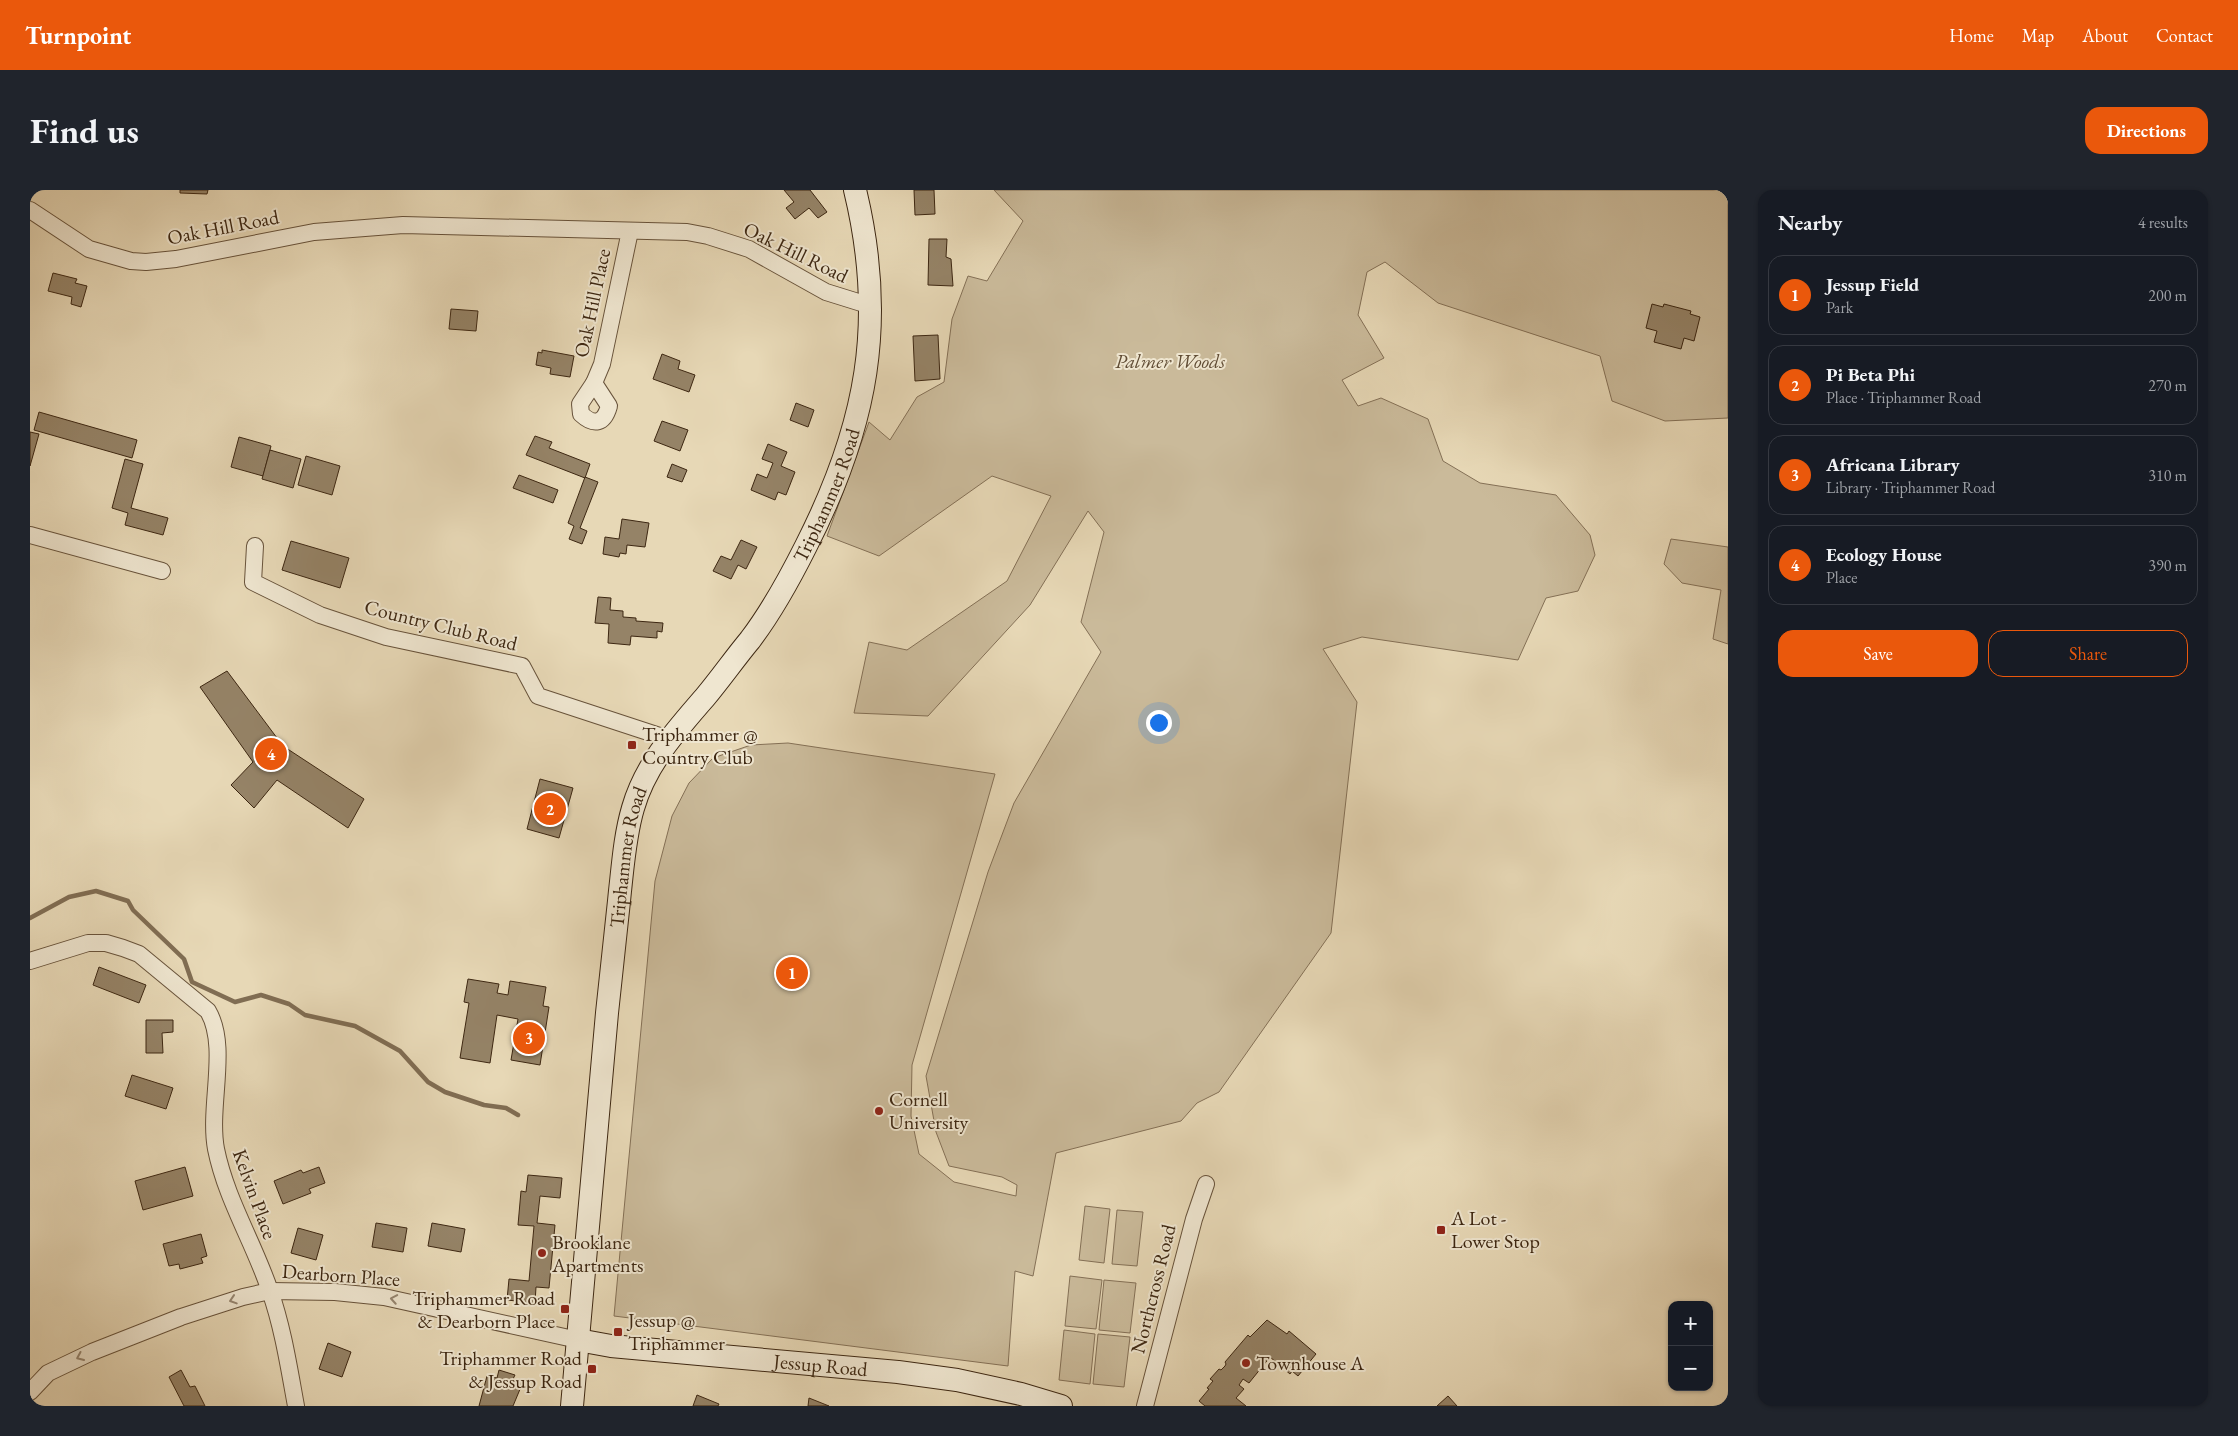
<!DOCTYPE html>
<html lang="en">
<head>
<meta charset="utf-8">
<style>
	body { margin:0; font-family:"EB Garamond",serif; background:#20242c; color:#f1f3f6 }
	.controls { position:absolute; right:15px; bottom:15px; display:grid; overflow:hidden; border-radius:10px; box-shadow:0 1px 4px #0004 }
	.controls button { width:45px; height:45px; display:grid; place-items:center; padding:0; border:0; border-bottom:1px solid #363941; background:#171b24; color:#f1f3f6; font:25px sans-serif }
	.you { position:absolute; left:1128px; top:532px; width:18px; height:18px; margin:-12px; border:4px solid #fff; border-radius:50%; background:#1a73e8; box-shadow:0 0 0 8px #1a73e833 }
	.badge { display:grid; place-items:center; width:32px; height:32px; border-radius:50%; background:#ea580c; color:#fff; font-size:16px; font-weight:700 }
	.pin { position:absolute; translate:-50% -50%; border:2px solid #fff; box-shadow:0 1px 5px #0006 }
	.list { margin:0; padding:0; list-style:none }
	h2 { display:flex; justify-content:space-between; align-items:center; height:65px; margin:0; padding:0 20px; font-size:21px }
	h2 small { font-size:16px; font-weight:400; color:#9ea1a6 }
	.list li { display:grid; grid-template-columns:32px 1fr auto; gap:15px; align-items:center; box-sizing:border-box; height:80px; margin:0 10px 10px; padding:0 10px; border:1px solid #363941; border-radius:15px }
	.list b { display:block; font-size:19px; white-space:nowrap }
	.list p { margin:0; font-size:16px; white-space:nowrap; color:#9ea1a6 }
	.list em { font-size:16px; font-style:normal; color:#9ea1a6 }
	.actions { display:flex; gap:10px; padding:15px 20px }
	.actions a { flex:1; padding:11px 0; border:1px solid #ea580c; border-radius:15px; text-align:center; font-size:18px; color:#ea580c }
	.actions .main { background:#ea580c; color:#fff }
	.map { position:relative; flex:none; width:1698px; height:1216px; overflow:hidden; border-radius:15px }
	header { display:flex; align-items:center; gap:30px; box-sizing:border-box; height:70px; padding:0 25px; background:#ea580c; color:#fff }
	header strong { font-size:24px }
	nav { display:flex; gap:28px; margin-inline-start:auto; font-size:18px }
	.intro { display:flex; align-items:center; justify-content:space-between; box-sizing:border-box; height:120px; padding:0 30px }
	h1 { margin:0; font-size:35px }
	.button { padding:12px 22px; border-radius:15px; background:#ea580c; color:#fff; font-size:18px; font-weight:700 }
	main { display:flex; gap:30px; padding:0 30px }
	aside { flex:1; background:#171b24; border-radius:15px; box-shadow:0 1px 4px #0004 }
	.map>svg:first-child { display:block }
	.green { fill:#caba9a; stroke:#847056 }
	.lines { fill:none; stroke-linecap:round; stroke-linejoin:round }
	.stream { stroke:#806d53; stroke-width:4.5 }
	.building { fill:#958367; stroke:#3d2712 }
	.street-casing { stroke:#68533b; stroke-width:18 }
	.secondary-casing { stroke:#3d2712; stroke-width:24 }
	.street { stroke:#efe6d0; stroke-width:16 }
	.secondary { stroke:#efe6d0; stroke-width:22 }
	.oneway { stroke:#968671 }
	.poi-dot { fill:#8f2418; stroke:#efe6d0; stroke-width:2 }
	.labels { text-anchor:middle; stroke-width:4; stroke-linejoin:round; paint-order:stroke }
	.street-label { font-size:20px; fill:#3d2712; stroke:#efe6d0 }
	.park-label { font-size:20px; font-style:italic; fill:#604c34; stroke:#efe6d0 }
	.poi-label { font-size:20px; fill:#3d2712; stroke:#efe6d0; text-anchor:start }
</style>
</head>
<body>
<header>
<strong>Turnpoint</strong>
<nav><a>Home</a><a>Map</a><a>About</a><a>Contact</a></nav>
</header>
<div class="intro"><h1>Find us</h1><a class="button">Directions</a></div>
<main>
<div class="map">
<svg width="1698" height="1216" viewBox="0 0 1698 1216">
	<rect width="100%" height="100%" fill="#e7d8b6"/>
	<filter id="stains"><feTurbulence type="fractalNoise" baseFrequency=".004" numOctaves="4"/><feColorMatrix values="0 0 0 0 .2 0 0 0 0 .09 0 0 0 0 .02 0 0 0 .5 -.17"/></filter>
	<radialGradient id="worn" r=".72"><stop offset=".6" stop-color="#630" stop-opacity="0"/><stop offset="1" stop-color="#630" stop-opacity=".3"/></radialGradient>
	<g class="green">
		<path d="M964,0H1698V228L1635,231L1582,211L1570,166L1408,113L1355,72L1337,82L1328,125L1354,168L1312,190L1328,216L1351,208L1398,229L1413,271L1450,293L1526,305L1560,345L1565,365L1548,401L1516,408L1488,470L1332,447L1293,459L1327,512L1301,743L1189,902L1167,913L1151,931L1026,963L1003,1086L985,1081L978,1176L584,1126L625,691L642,626L659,593L683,568L721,555L758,553L965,584L882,875L881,926L889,964L924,992L986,1006L987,995L972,987L919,976L906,942L896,886L958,682L984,613L1071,462L1051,432L1074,342L1058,321L1000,415L898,526L824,523L839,452L877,460L977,391L1021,306L962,286L849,366L797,346L839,232L860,250L887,207L914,192L922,129L938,86L957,91L993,31Z"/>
		<path d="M1641,349L1698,357V454L1683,449L1691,400L1652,393L1634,374Z"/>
		<path d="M1055,1016L1080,1019L1074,1073L1049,1070Z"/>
		<path d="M1087,1020L1113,1022L1107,1076L1082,1074Z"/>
		<path d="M1040,1086L1072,1090L1066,1139L1035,1136Z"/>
		<path d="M1074,1090L1106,1093L1100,1143L1069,1140Z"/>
		<path d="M1034,1140L1065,1144L1060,1194L1029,1190Z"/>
		<path d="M1068,1144L1100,1147L1094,1197L1063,1194Z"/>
	</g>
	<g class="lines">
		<path class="stream" d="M0,728L39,707L66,701L98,711L103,720L154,769L162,792L205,812L231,805L259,814L275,825L325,836L370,861L398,892L415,902L454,915L476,918L488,925"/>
	</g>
	<g class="building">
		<path d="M150,0H178L177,4L150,3Z"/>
		<path d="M754,0H780L797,22L788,28L779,18L765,29L756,18L764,12Z"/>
		<path d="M884,0H904L905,24L885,25Z"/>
		<path d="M899,49H917L916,67L921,69L923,96L898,95Z"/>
		<path d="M23,83L47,89L45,93L57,96L51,117L41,114L42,107L18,101Z"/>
		<path d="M1622,114L1633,117L1634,114L1661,121L1660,124L1670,127L1664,151L1654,148L1651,159L1624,152L1627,141L1616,138Z"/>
		<path d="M421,119L448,121L446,141L419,139Z"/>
		<path d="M908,145L910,189L885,191L883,146Z"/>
		<path d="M512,160L544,166L540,187L520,184L521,178L506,175L508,162L512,163Z"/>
		<path d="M632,164L650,171L648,179L665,185L659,202L623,189Z"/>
		<path d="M766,213L784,220L778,237L760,230Z"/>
		<path d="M9,222L107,250L102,268L4,240Z"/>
		<path d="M632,231L658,240L650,261L624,251Z"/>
		<path d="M0,242L9,244L0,276Z"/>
		<path d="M505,246L522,252L519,258L560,274L555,288L496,265Z"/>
		<path d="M209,247L241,256L233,286L201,277Z"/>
		<path d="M738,254L757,262L751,276L765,282L756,305L748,302L745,310L721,300L727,284L737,288L743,273L732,269Z"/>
		<path d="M240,260L271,269L263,298L232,289Z"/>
		<path d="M276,266L310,276L302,305L268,295Z"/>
		<path d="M95,269L113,274L101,318L138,328L133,345L95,335L98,323L82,318Z"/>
		<path d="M642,274L657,280L652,292L637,287Z"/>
		<path d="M489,285L528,300L523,313L483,298Z"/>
		<path d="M555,287L568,292L550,338L557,341L552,354L539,349L544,336L538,333Z"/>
		<path d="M592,329L619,333L615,357L597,355L596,364L590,363L589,367L573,364L575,347L589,349Z"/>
		<path d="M711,350L727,357L716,379L708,375L701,389L683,381L691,366L701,370Z"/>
		<path d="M261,351L319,368L310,398L252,380Z"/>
		<path d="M568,407L581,408L580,420L593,421V427L606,428V431L633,433L632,442L627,441V448L601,446L600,455L578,453L579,434L565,433Z"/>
		<path d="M197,481L253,556L334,609L318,638L247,590L224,618L201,595L223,572L170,497Z"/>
		<path d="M510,589L543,598L529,648L497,639Z"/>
		<path d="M69,777L116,795L109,813L63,795Z"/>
		<path d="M438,789L469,794L467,803L478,805L480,791L516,797L513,816L519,817L510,875L481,870L488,829L467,825L460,873L430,868L439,813L434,812Z"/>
		<path d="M116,830H143V842L132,843L133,863H116Z"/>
		<path d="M102,885L143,898L136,919L95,906Z"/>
		<path d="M155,977L163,1006L113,1020L105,991Z"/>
		<path d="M289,977L295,993L279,999L281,1003L253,1014L244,991L271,980L273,983Z"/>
		<path d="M498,985L532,988L530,1008L510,1006L507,1033L525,1035L519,1098L506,1097L505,1113L477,1110L479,1089L499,1091L504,1036L488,1035L491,1001L496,1002Z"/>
		<path d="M346,1033L377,1038L373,1062L342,1057Z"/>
		<path d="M402,1033L435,1039L431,1062L398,1056Z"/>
		<path d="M268,1038L293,1045L286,1070L261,1063Z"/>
		<path d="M171,1044L177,1066L171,1068L173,1073L150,1079L149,1074L139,1076L133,1054Z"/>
		<path d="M1237,1130L1257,1144L1259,1141L1286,1164L1268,1186L1262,1181L1260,1184L1240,1167L1219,1193L1213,1189L1209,1195L1214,1199L1206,1208L1216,1216H1175L1169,1211L1179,1199L1177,1198L1183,1191L1180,1189L1189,1179L1191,1180L1195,1176L1196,1174L1195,1172L1218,1145L1220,1147Z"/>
		<path d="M298,1153L321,1162L312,1187L289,1179Z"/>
		<path d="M151,1180L160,1197L165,1196L175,1216H154L139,1187Z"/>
		<path d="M469,1180L485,1185L483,1189L493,1192L483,1216H449L457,1186L467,1188Z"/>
		<path d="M667,1205L689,1214L688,1216H663Z"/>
		<path d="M1418,1206L1427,1216H1407Z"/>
		<path d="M779,1208L799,1216H778Z"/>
	</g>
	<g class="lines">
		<g class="street-casing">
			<g id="street">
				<path d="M0,20L59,59L101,71L116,72L146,69L284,42L373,35L657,42L678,46L719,59L796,102L841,116"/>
				<path d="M564,193L572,174L600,41"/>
				<path d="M564,193L579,216C574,234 564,236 551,224L550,214Z"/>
				<path d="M0,345L132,381"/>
				<path d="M225,356L223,392L290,425L356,447L492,476L508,506L639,549"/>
				<path d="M0,771L58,753H76L93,758L109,764L178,821C199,857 178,916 186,959C196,1009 224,1053 240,1101C253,1138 259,1178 266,1216"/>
				<path d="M0,1202L18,1183L62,1162L151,1127L213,1107L240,1101L305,1102L354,1107L548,1150"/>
				<path d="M1115,1216L1164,1029L1176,994"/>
			</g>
		</g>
		<g class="secondary-casing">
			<g id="secondary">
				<path id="s1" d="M548,1150L581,1156L868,1182L927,1190L991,1204L1031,1216"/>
				<path id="s2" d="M542,1216C553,1085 565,954 577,823C581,783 586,742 590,701C593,674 595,645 603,618C616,573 646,541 676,506C691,488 705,468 720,450C742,421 760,388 776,356C837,236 857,132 825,0"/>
			</g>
		</g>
		<use href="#street" class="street"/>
		<use href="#secondary" class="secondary"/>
	</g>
	<defs><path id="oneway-chevron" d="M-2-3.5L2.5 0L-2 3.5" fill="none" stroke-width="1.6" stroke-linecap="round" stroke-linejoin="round" transform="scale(1.25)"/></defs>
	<g class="oneway">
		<use href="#oneway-chevron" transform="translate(364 1109) rotate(-170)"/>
		<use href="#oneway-chevron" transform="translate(203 1110) rotate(162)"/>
		<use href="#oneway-chevron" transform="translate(50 1167) rotate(156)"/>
	</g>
	<g class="poi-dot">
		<rect x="597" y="550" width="10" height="10" rx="2.5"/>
		<circle cx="849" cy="921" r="5"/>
		<rect x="1406" y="1035" width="10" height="10" rx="2.5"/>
		<circle cx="512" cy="1063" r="5"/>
		<rect x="530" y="1114" width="10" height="10" rx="2.5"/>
		<rect x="583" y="1137" width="10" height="10" rx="2.5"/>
		<circle cx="1216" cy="1173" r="5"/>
		<rect x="557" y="1174" width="10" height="10" rx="2.5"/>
	</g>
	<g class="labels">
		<g class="street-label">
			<text transform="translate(193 37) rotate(-11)" y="7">Oak Hill Road</text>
			<text transform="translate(766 62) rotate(26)" y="7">Oak Hill Road</text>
			<text transform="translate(562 113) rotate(-78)" y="7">Oak Hill Place</text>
			<text dy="7" stroke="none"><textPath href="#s2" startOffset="972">Triphammer Road</textPath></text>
			<text transform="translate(411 435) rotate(14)" y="7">Country Club Road</text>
			<text dy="7" stroke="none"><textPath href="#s2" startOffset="552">Triphammer Road</textPath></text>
			<text transform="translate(225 1004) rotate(70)" y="7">Kelvin Place</text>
			<text transform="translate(311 1085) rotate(4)" y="7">Dearborn Place</text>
			<text transform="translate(1123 1099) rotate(-76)" y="7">Northcross Road</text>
			<text dy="7" stroke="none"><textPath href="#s1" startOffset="244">Jessup Road</textPath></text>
		</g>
		<g class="park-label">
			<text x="1140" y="178">Palmer Woods</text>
		</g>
		<g class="poi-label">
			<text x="612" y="551">Triphammer @<tspan x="612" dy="23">Country Club</tspan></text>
			<text x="859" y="916">Cornell<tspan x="859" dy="23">University</tspan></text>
			<text x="1421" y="1035">A Lot -<tspan x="1421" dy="23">Lower Stop</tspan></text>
			<text x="522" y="1059">Brooklane<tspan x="522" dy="23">Apartments</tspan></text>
			<text x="525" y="1115" text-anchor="end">Triphammer Road<tspan x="525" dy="23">&amp; Dearborn Place</tspan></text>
			<text x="598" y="1137">Jessup @<tspan x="598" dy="23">Triphammer</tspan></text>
			<text x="552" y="1175" text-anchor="end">Triphammer Road<tspan x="552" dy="23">&amp; Jessup Road</tspan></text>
			<text x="1226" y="1180">Townhouse A</text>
		</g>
	</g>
	<rect width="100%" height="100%" filter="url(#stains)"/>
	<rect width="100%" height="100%" fill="url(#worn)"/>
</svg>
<div class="controls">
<button>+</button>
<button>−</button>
</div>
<div class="you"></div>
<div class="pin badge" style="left:762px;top:783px">1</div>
<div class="pin badge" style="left:520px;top:619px">2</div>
<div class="pin badge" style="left:499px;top:848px">3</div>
<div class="pin badge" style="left:241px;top:564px">4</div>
</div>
<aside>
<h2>Nearby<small>4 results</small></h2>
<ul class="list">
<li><span class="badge">1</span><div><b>Jessup Field</b><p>Park</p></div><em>200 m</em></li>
<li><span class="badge">2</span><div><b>Pi Beta Phi</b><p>Place · Triphammer Road</p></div><em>270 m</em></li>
<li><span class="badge">3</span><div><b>Africana Library</b><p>Library · Triphammer Road</p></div><em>310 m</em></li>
<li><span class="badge">4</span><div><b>Ecology House</b><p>Place</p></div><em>390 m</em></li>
</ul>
<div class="actions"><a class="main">Save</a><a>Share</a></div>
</aside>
</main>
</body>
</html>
